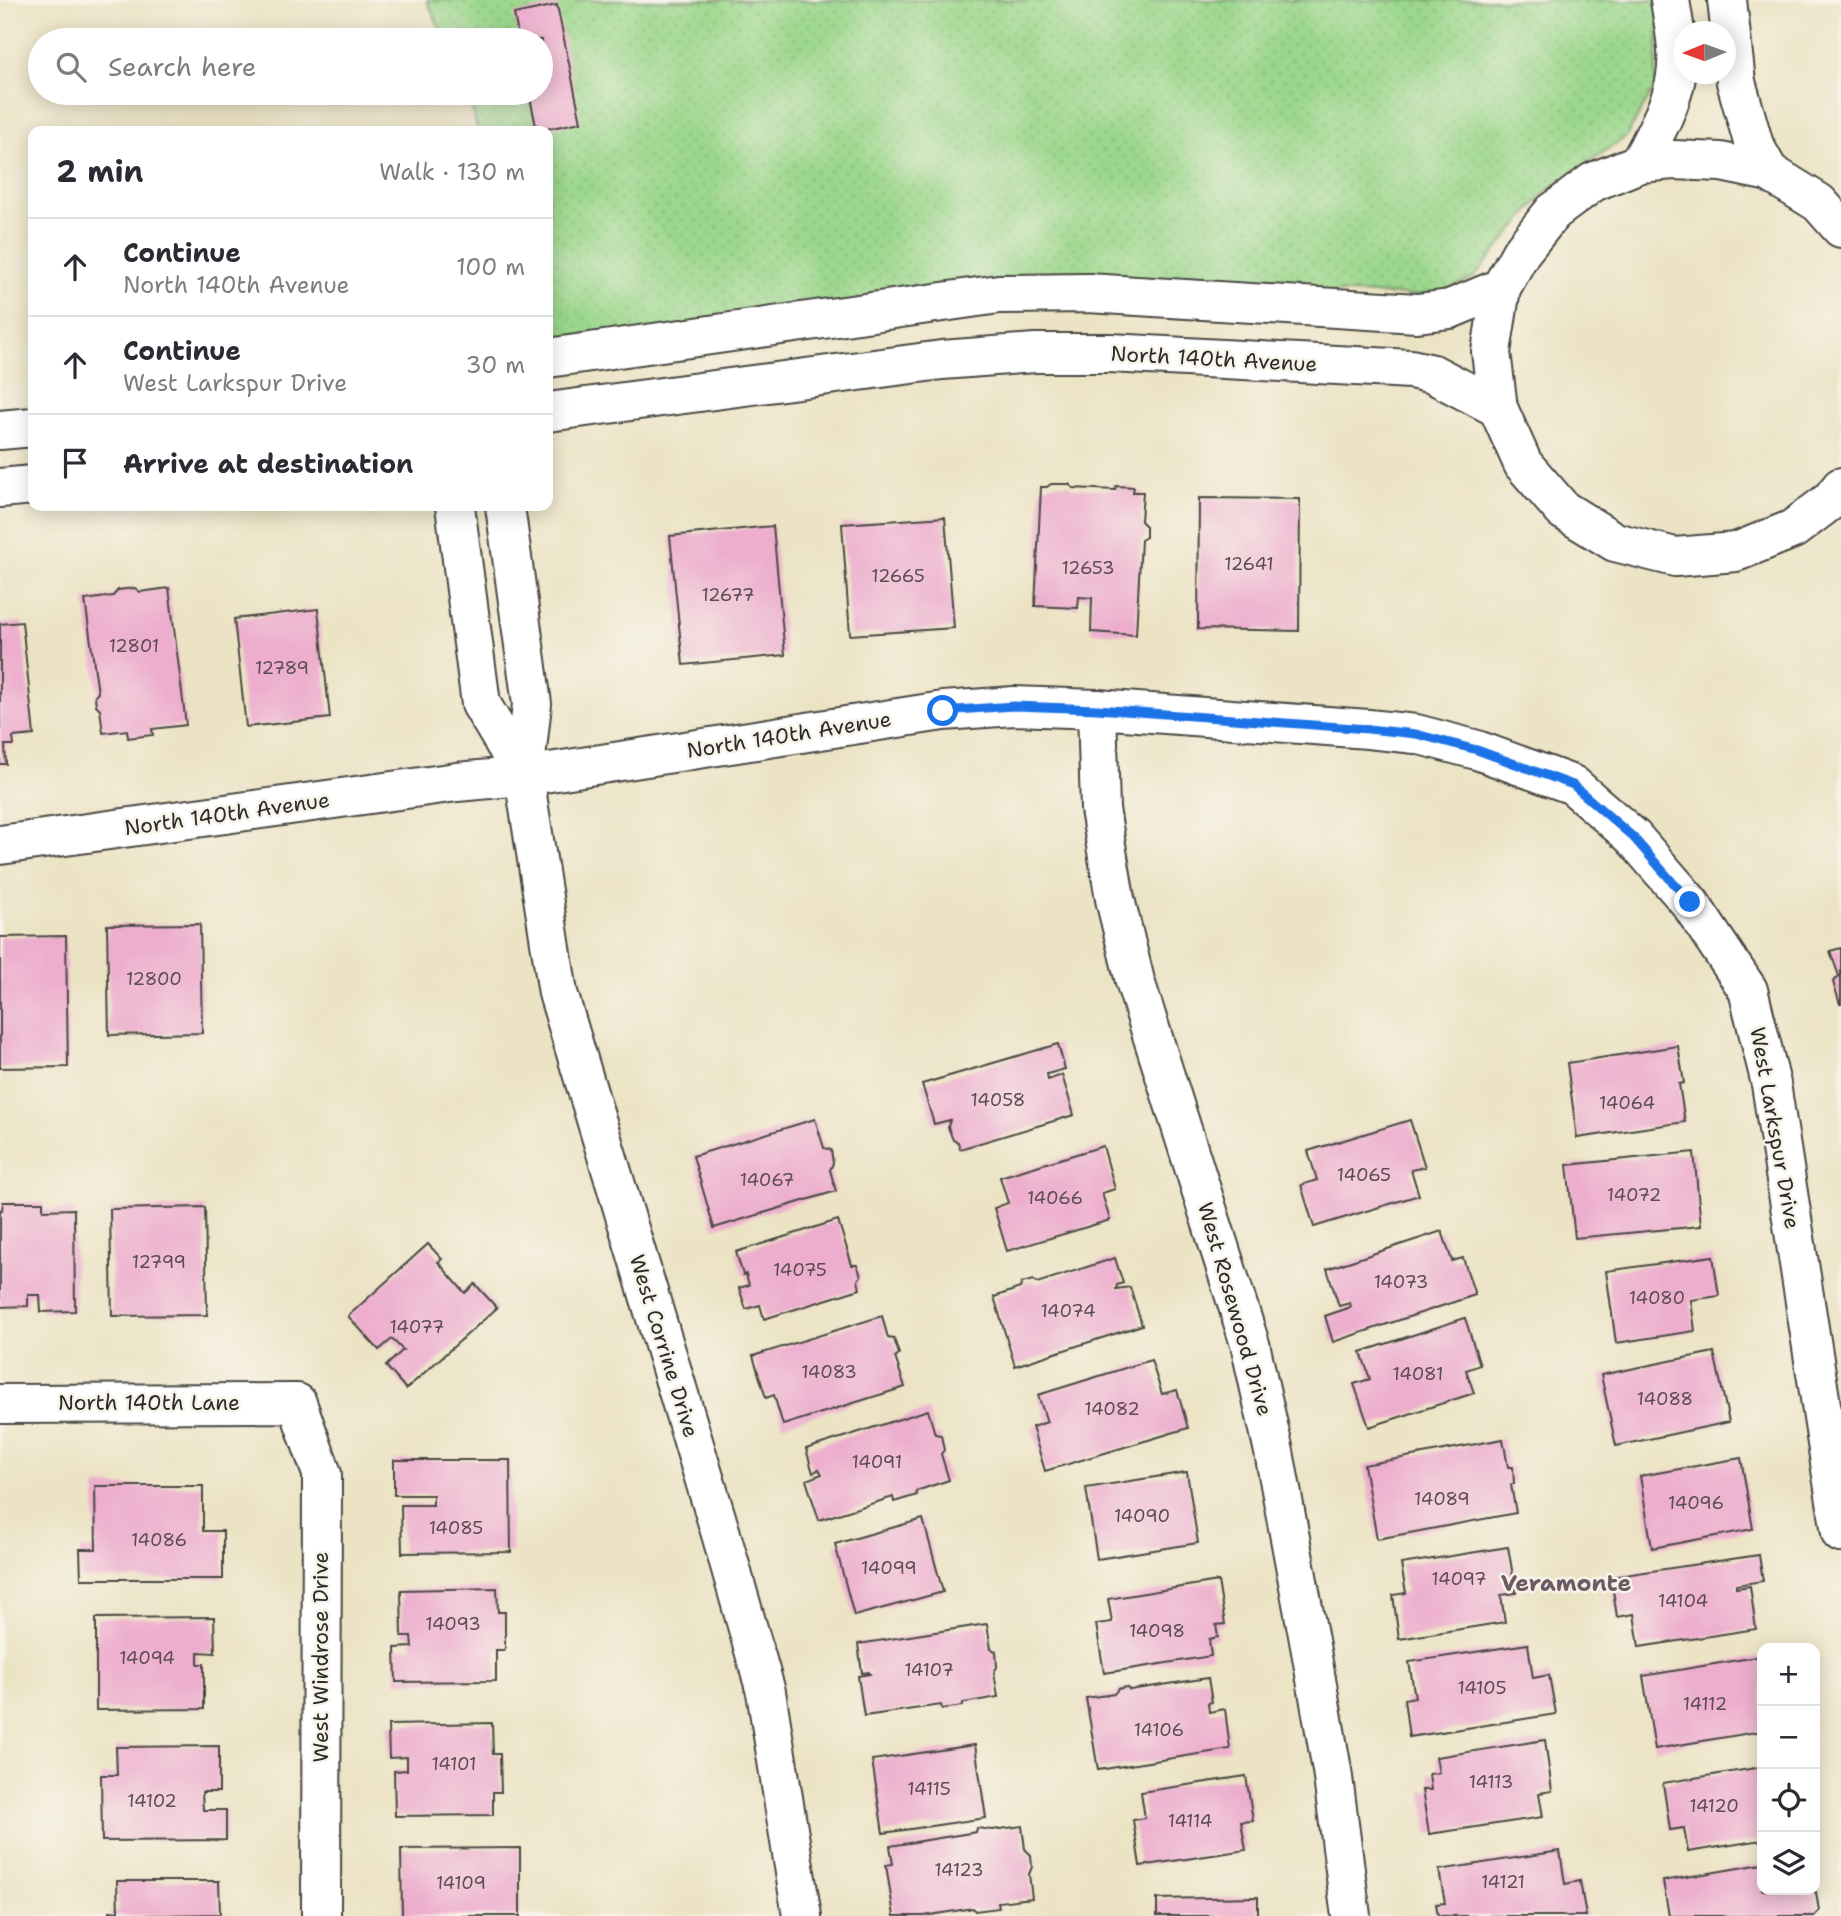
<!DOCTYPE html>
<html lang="en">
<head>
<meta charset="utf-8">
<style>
	body { margin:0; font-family:"Shantell Sans",sans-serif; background:#f7f7f7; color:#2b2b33 }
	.controls { position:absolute; right:21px; bottom:21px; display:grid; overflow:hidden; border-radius:14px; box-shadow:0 4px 18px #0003 }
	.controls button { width:63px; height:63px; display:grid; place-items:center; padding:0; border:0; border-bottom:2px solid #e1e1e2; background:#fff; color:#2b2b33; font:35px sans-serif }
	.compass { position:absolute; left:1673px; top:21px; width:63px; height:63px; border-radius:50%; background:#fff; box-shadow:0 4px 18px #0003; rotate:269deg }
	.stop { position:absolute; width:21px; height:21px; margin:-16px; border:5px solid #1a73e8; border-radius:50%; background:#fff }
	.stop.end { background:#1a73e8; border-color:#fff; box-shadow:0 2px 7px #0008 }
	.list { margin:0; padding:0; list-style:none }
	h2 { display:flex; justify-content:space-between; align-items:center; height:91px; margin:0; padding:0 28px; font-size:30px }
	h2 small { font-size:23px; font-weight:400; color:#7c7c81 }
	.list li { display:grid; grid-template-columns:46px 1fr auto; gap:21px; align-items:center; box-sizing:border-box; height:98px; padding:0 28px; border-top:2px solid #e1e1e2 }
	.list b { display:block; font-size:26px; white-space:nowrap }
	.list p { margin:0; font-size:23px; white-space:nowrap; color:#7c7c81 }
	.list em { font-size:23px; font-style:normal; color:#7c7c81 }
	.icon { flex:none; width:38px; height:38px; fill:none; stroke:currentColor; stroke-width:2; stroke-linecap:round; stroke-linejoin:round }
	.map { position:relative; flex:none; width:1841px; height:1916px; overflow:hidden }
	.search { position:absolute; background:#fff; box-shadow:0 4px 18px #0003; left:28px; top:28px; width:525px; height:77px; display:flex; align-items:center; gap:18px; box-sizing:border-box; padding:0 24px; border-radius:38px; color:#7c7c81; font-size:26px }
	.panel { position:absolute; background:#fff; box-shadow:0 4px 18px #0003; left:28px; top:126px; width:525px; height:385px; border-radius:14px }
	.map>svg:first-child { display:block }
	.park { fill:url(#park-dots); stroke:#63815c; stroke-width:2 }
	.building { fill:#edaece }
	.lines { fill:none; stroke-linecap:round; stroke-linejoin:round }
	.minor-casing { stroke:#484742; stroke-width:42 }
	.minor { stroke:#fff; stroke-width:38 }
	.route { stroke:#1a73e8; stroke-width:9 }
	.labels { text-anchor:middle; stroke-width:5; stroke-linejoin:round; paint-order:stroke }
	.number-label { font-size:18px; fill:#5c4c54 }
	.street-label { font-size:21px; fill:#2b2b2b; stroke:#f7f3e8 }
	.neighbourhood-label { font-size:23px; font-weight:bold; fill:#6f5964; stroke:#f7f3e8 }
</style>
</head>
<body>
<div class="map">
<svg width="1841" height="1916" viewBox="0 0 1841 1916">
	<defs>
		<pattern id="park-dots" width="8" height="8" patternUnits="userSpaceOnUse" patternTransform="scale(1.75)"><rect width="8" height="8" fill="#9bd78c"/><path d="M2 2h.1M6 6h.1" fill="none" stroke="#86b979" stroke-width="1.8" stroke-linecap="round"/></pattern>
	</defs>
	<rect width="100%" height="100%" fill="#f7f3e8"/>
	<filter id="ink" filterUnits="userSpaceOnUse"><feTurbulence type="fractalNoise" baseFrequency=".0143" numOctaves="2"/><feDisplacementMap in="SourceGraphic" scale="14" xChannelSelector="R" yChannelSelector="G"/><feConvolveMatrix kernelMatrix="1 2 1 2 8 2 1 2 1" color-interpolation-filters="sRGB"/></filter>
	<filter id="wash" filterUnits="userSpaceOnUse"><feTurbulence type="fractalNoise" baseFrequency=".00686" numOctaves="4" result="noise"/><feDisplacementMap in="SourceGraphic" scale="28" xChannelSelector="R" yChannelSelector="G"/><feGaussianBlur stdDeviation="1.57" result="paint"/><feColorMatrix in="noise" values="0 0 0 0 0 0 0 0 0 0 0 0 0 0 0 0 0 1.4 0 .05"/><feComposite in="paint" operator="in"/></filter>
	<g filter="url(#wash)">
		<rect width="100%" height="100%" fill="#ece3c4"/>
		<path class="park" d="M427,0H1656L1660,15L1655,87L1626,137L1547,190L1473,278L1434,296L1143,286L548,345V131H478L468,93H541V40H445Z"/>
		<g id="blocks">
			<g class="building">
				<path d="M557,5L581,122L537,131L529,93H541V40H519L514,14Z"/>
				<path d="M1051,484H1069L1073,488L1115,490L1116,486L1134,487L1133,492H1143L1141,521L1146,526V537L1141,540L1136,635L1091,632L1092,598L1079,597L1078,608L1035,606L1041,487H1047Z"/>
				<path d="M1199,498L1300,499L1299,631L1198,629Z"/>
				<path d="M945,517L954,628L850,635L842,524Z"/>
				<path d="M773,526L785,655L683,665L670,536Z"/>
				<path d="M135,588L140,592L169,588L186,725L152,729L153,735L128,738L127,730L103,733L100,709L96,705L95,696L98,693L85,600L113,596L118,590Z"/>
				<path d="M318,609L330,718L246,727L234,619Z"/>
				<path d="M22,622L34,735L13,737L14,745H5L6,764H0V624Z"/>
				<path d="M200,924L202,1033L109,1035L107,925Z"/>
				<path d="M66,936L68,1067L0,1068V937Z"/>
				<path d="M1841,948V1004H1840L1833,982L1839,976L1830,951Z"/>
				<path d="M1058,1044L1065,1069L1047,1074L1048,1080L1062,1075L1074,1115L960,1149L958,1142L953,1140L948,1127L950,1120L934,1124L922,1084Z"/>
				<path d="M1678,1046L1684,1083L1679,1084L1685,1122L1577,1138L1567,1063Z"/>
				<path d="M815,1119L824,1148L831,1150L833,1163L830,1170L836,1191L714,1228L693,1156Z"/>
				<path d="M1410,1120L1425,1167L1411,1170L1419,1195L1314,1227L1301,1185L1317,1180L1308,1151Z"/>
				<path d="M1103,1146L1115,1189L1102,1193L1110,1220L1007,1251L994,1208L1008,1203L1000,1177Z"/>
				<path d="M1694,1152L1701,1226L1575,1238L1567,1165Z"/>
				<path d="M3,1202H43V1210L74,1209L75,1311L41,1312L40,1295H28V1306L0,1307V1210H2Z"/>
				<path d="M205,1207L207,1315L112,1316L110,1209Z"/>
				<path d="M838,1220L852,1265H857L861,1276L858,1280L860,1289L764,1319L760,1305L746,1309L739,1288L749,1285L746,1274L743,1275L736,1252Z"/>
				<path d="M1442,1231L1452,1261L1463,1258L1475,1295L1333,1342L1325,1316L1351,1307L1350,1303L1339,1306L1327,1269Z"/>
				<path d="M428,1244L442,1259L438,1262L465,1293L475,1284L497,1308L406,1389L386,1366L403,1350L392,1339L379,1350L348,1316Z"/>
				<path d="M1713,1256L1719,1296L1691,1300L1695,1331L1616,1343L1606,1271Z"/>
				<path d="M1115,1258L1123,1283L1117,1285L1116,1289L1130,1287L1142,1325L1015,1366L994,1297L1020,1288L1022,1283L1033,1280L1037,1283Z"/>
				<path d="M882,1316L888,1338L894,1339L899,1354L895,1357L905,1387L783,1425L774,1395L766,1398L753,1356Z"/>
				<path d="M1465,1318L1480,1365L1466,1370L1474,1393L1369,1427L1354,1384L1370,1379L1361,1352Z"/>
				<path d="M1714,1352L1729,1422L1616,1446L1601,1375Z"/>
				<path d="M1151,1360L1162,1394L1177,1390L1188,1428L1045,1471L1032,1427L1047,1422L1038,1395Z"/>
				<path d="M928,1410L935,1434L941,1435L944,1450L941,1454L949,1480L916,1491L917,1495L894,1502L893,1497L819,1520L806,1480L822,1474L819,1469L813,1473L806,1449Z"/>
				<path d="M1503,1439L1508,1467H1513L1514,1483L1511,1485L1516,1513L1377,1539L1364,1465Z"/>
				<path d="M1741,1458L1753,1529L1652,1548L1640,1476Z"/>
				<path d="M394,1460H510L511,1552L402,1553L401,1505H433V1495H394Z"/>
				<path d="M1187,1472L1198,1543L1097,1559L1086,1488Z"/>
				<path d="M95,1486H203V1531H223V1579H81L80,1549H96Z"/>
				<path d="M923,1519L943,1592L854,1616L835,1544Z"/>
				<path d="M1508,1547L1516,1593L1501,1595L1505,1622L1399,1639L1393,1595L1406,1593L1401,1564Z"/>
				<path d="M1759,1555L1763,1581L1736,1585V1588L1750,1586L1756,1629L1639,1647L1634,1614L1617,1617L1611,1577Z"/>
				<path d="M1218,1581L1225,1624L1216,1625L1218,1637L1209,1639L1211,1656L1104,1673L1096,1624L1112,1622L1108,1599Z"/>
				<path d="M497,1588L498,1612H505V1650H496V1681L396,1682L395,1648L412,1647L411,1636H402L401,1590Z"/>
				<path d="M214,1617L215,1653L198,1652V1664H204V1709L96,1710V1618Z"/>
				<path d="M987,1624L991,1649L996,1651L997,1667L994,1672L998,1697L963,1703V1706L942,1709L941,1705L864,1716L858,1676L870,1674L869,1672L862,1673L858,1644Z"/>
				<path d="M1528,1644L1533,1678L1549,1675L1556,1714L1409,1737L1404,1699L1415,1697L1409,1662Z"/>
				<path d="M1762,1656V1731L1655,1749L1643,1676Z"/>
				<path d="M1208,1678L1212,1702L1208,1703L1209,1712L1225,1709L1230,1749L1098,1770L1086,1698L1114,1694L1118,1689L1126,1687L1130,1690Z"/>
				<path d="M492,1723L493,1754H500L501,1792H493V1815L395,1816L394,1771L407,1770V1757L389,1758L388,1725Z"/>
				<path d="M1545,1740L1552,1791L1539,1793L1543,1817L1429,1834L1422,1790H1431L1429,1774L1439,1773L1436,1757Z"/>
				<path d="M975,1745L986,1818L883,1833L872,1760Z"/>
				<path d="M219,1746V1792H202L203,1810H226V1840L102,1841L101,1775H117L116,1747Z"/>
				<path d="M1762,1767V1840L1688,1852L1684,1828L1670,1830L1663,1783Z"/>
				<path d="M1246,1776L1253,1821L1241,1822L1246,1850L1140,1866L1133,1820L1145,1818L1141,1792Z"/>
				<path d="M1022,1826L1025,1849L1031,1855L1032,1867L1029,1874L1032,1898L998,1902L999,1908L975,1911L973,1908L924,1916H894L886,1865L893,1864L890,1846L976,1832L977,1828L992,1830Z"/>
				<path d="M520,1848V1916H402L401,1849Z"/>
				<path d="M1560,1851L1565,1884L1580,1881L1586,1916H1438L1436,1904L1445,1903L1439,1870Z"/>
				<path d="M1762,1864V1890L1816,1892L1819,1911L1814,1916H1669L1663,1881Z"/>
				<path d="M117,1881H219L220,1914L110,1916V1911L118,1912Z"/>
				<path d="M1258,1897V1916H1157V1899Z"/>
			</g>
		</g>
	</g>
	<g filter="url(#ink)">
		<use href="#blocks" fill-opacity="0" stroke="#484742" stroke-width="2"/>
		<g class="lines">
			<g class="minor-casing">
				<g id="minor">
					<path d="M1727,0L1736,82L1754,145L1769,172"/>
					<path d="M1640,163C1653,137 1669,110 1675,82C1681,56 1674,26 1670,0"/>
					<path d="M1841,228L1819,203L1769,172L1721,162L1673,160L1640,163L1593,182L1553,212L1521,252L1501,288L1491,352L1498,408L1523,464L1563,510L1615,542L1675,557L1736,552L1793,529L1830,501L1841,487"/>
					<path d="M548,358L999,294L1088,293L1417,313L1450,309L1501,288"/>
					<path d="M548,412L942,360L1035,353H1110L1411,369L1433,374L1498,408"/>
					<path d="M0,430L33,427"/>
					<path d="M0,488L33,485"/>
					<path d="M455,506L481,704L524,776"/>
					<path d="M505,506L532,704L524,776L558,993L721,1534L766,1692L802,1916"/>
					<path d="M1097,709L1100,809L1115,899L1135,981L1250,1344L1274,1452L1311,1651L1332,1770L1351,1916"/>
					<path d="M0,845L457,782L524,776L943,711L1014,706L1097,709L1368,729L1416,734L1477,750L1573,785L1633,837L1690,903L1748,990L1771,1084L1841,1533"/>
					<path d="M0,1404L297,1403L322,1474L321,1916"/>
				</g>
			</g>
			<use href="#minor" class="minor"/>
		</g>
	</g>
	<g class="lines" filter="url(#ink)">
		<path class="route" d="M943,711L1014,706L1097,709L1368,729L1416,734L1477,750L1573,785L1633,837L1690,902"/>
	</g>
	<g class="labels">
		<g class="number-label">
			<text x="1249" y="570">12641</text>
			<text x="1088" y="574">12653</text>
			<text x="898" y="582">12665</text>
			<text x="728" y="601">12677</text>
			<text x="134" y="652">12801</text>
			<text x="282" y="674">12789</text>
			<text x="154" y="985">12800</text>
			<text x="998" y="1106">14058</text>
			<text x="1627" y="1109">14064</text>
			<text x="1364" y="1181">14065</text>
			<text x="767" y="1186">14067</text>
			<text x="1634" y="1201">14072</text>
			<text x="1055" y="1204">14066</text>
			<text x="159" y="1268">12799</text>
			<text x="800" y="1276">14075</text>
			<text x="1401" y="1288">14073</text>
			<text x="1657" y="1304">14080</text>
			<text x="1068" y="1317">14074</text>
			<text x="417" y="1333">14077</text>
			<text x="829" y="1378">14083</text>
			<text x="1418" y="1380">14081</text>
			<text x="1665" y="1405">14088</text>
			<text x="1112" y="1415">14082</text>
			<text x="877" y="1468">14091</text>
			<text x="1442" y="1505">14089</text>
			<text x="1696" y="1509">14096</text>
			<text x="1142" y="1522">14090</text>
			<text x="456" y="1534">14085</text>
			<text x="159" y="1546">14086</text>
			<text x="889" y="1574">14099</text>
			<text x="1459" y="1585">14097</text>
			<text x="1683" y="1607">14104</text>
			<text x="453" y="1630">14093</text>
			<text x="1157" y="1637">14098</text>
			<text x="147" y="1664">14094</text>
			<text x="929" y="1676">14107</text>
			<text x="1482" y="1694">14105</text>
			<text x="1705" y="1710">14112</text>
			<text x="1159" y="1736">14106</text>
			<text x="454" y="1770">14101</text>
			<text x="1491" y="1788">14113</text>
			<text x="929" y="1795">14115</text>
			<text x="152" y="1807">14102</text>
			<text x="1714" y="1812">14120</text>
			<text x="1190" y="1827">14114</text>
			<text x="959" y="1876">14123</text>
			<text x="1503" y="1888">14121</text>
			<text x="461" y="1889">14109</text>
		</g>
		<g class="street-label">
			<text transform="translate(1214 359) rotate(3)" y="7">North 140th Avenue</text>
			<text transform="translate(789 735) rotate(-9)" y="7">North 140th Avenue</text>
			<text transform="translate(227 814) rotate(-8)" y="7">North 140th Avenue</text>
			<text transform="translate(1775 1128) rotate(80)" y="7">West Larkspur Drive</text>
			<text transform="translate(1235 1309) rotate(74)" y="7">West Rosewood Drive</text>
			<text transform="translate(664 1346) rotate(73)" y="7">West Corrine Drive</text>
			<text x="149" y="1410">North 140th Lane</text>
			<text transform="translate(321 1657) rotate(-90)" y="7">West Windrose Drive</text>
		</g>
		<g class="neighbourhood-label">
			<text x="1566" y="1591">Veramonte</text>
		</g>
	</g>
</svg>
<div class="controls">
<button>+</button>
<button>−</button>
<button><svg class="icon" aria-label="locate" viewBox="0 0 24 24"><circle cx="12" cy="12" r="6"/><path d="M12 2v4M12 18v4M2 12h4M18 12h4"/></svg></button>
<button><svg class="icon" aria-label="layers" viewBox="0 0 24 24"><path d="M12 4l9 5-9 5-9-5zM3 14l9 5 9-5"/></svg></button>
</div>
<svg class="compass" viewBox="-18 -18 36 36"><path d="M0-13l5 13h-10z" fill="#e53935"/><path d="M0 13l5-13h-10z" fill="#7c7c81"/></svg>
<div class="stop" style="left:943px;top:711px"></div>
<div class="stop end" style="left:1690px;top:902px"></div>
<div class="search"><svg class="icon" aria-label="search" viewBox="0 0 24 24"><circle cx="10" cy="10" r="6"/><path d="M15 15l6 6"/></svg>Search here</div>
<section class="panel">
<h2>2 min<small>Walk · 130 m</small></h2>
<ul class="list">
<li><svg class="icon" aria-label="ahead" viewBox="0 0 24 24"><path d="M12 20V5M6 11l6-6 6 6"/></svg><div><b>Continue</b><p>North 140th Avenue</p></div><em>100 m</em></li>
<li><svg class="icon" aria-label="ahead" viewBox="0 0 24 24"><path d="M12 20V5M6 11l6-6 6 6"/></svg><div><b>Continue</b><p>West Larkspur Drive</p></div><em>30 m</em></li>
<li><svg class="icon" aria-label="arrive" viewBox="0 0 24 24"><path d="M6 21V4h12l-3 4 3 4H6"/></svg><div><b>Arrive at destination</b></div></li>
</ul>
</section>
</div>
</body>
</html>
